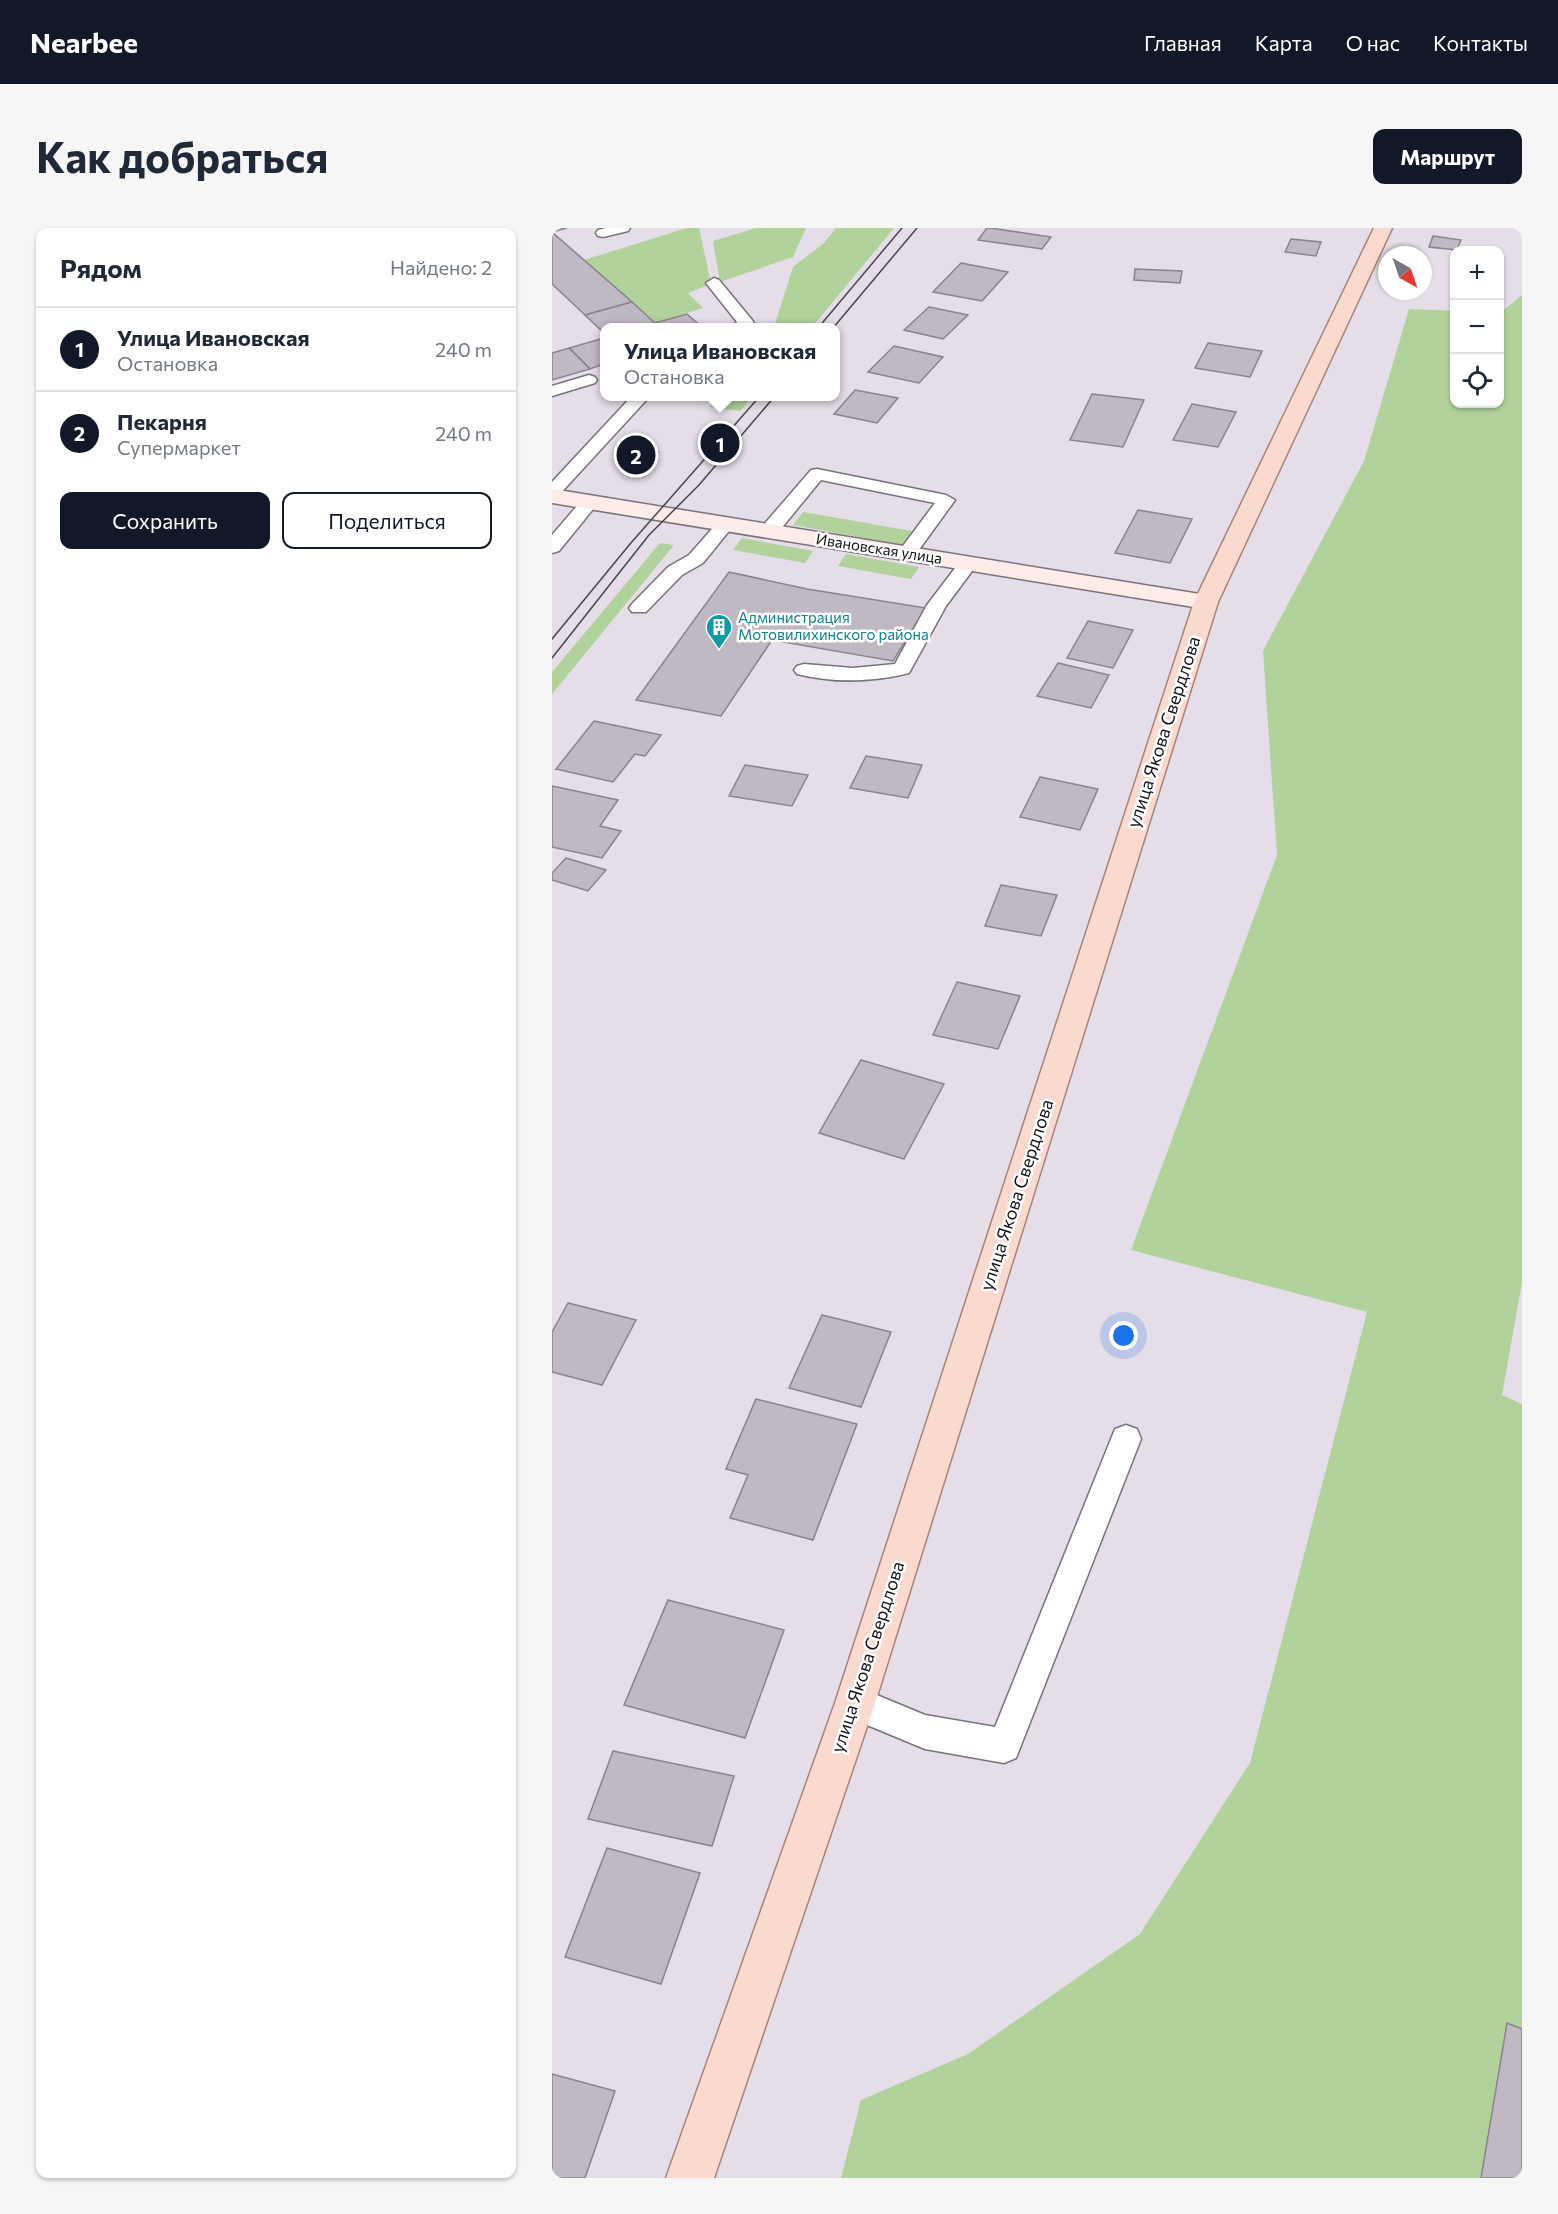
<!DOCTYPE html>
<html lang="ru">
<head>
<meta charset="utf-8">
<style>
	body { margin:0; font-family:Commissioner,sans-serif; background:#f6f6f7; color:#1f2937 }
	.controls { position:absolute; right:18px; top:18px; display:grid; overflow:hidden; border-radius:12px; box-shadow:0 2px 4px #0004 }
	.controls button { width:54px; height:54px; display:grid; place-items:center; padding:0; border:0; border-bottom:2px solid #e0e1e3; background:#fff; color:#1f2937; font:30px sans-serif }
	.compass { position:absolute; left:826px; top:18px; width:54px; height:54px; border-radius:50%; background:#fff; box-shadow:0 2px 4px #0004; rotate:140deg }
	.you { position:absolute; left:572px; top:1108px; width:21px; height:21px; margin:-15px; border:4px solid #fff; border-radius:50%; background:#1a73e8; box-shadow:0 0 0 9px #1a73e833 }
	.badge { display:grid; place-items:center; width:39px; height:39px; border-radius:50%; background:#111827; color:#fff; font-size:20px; font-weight:700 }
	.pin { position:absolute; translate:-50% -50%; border:3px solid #fff; box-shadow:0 2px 6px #0006 }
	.popup { position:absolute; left:48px; top:95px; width:240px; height:78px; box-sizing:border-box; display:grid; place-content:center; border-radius:12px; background:#fff; filter:drop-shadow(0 2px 4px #0005); font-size:20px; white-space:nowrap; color:#747a83 }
	.popup b { font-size:22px; color:#1f2937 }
	.popup::after { content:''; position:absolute; left:50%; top:100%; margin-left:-12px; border:12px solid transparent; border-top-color:#fff }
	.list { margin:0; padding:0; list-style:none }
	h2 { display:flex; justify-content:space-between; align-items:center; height:78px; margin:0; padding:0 24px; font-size:26px }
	h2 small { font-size:20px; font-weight:400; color:#747a83 }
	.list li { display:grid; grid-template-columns:39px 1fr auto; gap:18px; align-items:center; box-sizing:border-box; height:84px; padding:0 24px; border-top:2px solid #e0e1e3 }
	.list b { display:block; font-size:22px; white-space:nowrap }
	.list p { margin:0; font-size:20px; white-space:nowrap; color:#747a83 }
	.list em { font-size:20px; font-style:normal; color:#747a83 }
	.actions { display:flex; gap:12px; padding:18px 24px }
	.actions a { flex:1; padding:14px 0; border:2px solid #111827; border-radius:12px; text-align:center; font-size:21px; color:#111827 }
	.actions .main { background:#111827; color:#fff }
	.icon { flex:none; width:33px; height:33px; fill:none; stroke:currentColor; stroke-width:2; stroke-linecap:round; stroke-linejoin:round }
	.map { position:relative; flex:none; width:970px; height:1950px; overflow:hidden; border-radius:12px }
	header { display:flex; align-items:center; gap:36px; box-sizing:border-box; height:84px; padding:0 30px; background:#111827; color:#fff }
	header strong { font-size:28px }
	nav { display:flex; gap:33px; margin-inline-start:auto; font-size:21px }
	.intro { display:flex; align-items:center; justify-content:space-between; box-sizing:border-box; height:144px; padding:0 36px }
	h1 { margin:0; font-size:42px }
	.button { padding:15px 27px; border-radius:12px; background:#111827; color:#fff; font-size:21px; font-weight:700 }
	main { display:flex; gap:36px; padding:0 36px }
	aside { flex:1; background:#fff; border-radius:12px; box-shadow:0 2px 4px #0004 }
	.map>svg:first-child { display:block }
	.green { fill:#b1d29b }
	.building { fill:#c0b9c3; stroke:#8a838d; stroke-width:1.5 }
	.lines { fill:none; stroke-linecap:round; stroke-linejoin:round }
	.lane-casing { stroke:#79727c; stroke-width:3 }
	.secondary-casing { stroke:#79727c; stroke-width:3 }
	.primary-casing { stroke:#a78379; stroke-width:3 }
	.lane { fill:#fff; fill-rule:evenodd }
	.secondary { fill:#fdece7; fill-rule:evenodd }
	.primary { fill:#fadacf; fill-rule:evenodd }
	.tram { stroke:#49464b; stroke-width:1.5 }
	.labels { text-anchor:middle; stroke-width:5; stroke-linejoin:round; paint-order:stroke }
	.far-street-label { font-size:15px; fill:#131114; stroke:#fff }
	.far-culture-label { font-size:15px; fill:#0d838f; stroke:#fff; text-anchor:start }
	.street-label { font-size:18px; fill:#131114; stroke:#fff }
</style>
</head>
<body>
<header>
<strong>Nearbee</strong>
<nav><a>Главная</a><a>Карта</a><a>О нас</a><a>Контакты</a></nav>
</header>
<div class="intro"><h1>Как добраться</h1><a class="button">Маршрут</a></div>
<main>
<aside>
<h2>Рядом<small>Найдено: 2</small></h2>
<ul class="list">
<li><span class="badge">1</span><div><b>Улица Ивановская</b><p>Остановка</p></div><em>240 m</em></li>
<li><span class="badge">2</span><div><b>Пекарня</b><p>Супермаркет</p></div><em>240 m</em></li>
</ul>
<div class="actions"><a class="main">Сохранить</a><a>Поделиться</a></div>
</aside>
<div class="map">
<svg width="970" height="1950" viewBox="0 0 970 1950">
	<rect width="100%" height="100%" fill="#e5dde8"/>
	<g class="green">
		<path d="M135,0H147L159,56L136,65L151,80L103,95L32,32Z"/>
		<path d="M204,0H254L241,29L168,54L161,13Z"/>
		<path d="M284,0H342L260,99H222L241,39L271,16Z"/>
		<path d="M970,67V1054L950,1167L970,1176V1950H289L309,1872L416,1826L588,1706L698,1535L815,1084L579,1022L725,627L711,423L812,233L857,81L902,83L903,176H948V85Z"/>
		<path d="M168,169V168L200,169L188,183L158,179Z"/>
		<path d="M251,284L360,303L351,317L241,297Z"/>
		<path d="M190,310L261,323L253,335L181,322Z"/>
		<path d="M108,315L122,317L0,466V444Z"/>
		<path d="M294,326L367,339L359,351L286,338Z"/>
	</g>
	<g class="building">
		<path d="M0,0H15L0,4L80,74L33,87L0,56Z"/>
		<path d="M435,0H438L499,9L490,21L426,12Z"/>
		<path d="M881,8L909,12L905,22L877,19Z"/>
		<path d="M739,11L769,14L764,28L733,24Z"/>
		<path d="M409,35L456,44L430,73L381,64Z"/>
		<path d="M583,41L630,43L628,55L582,52Z"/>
		<path d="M80,74L103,95L135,86L151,100H52V105L33,87Z"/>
		<path d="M377,79L416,87L391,111L352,102Z"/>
		<path d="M52,110V136L38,141L17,120Z"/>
		<path d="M656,115L710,123L698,149L643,140Z"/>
		<path d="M342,118L391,129L367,155L316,144Z"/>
		<path d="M17,120L38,141L0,152V125Z"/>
		<path d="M303,162L346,170L325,195L282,186Z"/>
		<path d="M540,166L592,172L571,219L518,212Z"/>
		<path d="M640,176L684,184L666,219L621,212Z"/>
		<path d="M73,218L106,224L96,236L63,230Z"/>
		<path d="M586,282L640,291L618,335L563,325Z"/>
		<path d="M177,344L255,361L374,380L341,433L220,412L169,488L84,472Z"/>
		<path d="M536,393L581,402L561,440L515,430Z"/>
		<path d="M506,435L557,447L539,480L485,468Z"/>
		<path d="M42,493L109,507L93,528L83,526L61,554L4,541Z"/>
		<path d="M314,528L370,537L356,570L298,560Z"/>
		<path d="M193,537L256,547L240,578L177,568Z"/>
		<path d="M488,549L546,561L528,602L468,589Z"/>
		<path d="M0,558L66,572L48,598L69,603L50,630L0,619Z"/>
		<path d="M14,630L54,642L36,663L0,652V645Z"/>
		<path d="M449,657L505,667L489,708L433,698Z"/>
		<path d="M405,754L468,768L446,821L381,807Z"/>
		<path d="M309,832L392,856L352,931L267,905Z"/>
		<path d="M16,1075L84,1092L50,1157L0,1144V1104Z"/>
		<path d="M270,1087L339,1104L309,1179L237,1160Z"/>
		<path d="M204,1171L305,1196L261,1312L178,1290L196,1247L174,1241Z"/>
		<path d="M116,1372L232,1402L193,1510L72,1477Z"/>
		<path d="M61,1523L182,1548L160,1618L36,1591Z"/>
		<path d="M55,1620L148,1645L109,1756L13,1729Z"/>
		<path d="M955,1795L970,1801V1950H929Z"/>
		<path d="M0,1846L63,1863L33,1950H0Z"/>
	</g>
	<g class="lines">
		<g class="lane-casing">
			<g id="lane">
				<path d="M54,0H78L76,3L51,9L46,8L44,5L46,2Z"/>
				<path d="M162,50L167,52L200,92L202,95L198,100H180L185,94L154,55Z"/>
				<path d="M37,147L43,149L45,152L43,155L0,168V158Z"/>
				<path d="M80,168H98L6,268L0,269V254Z"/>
				<path d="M265,241L394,267L403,272L361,330L354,332L345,326L383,275L269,252L223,308H209L207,304L209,300L259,242Z"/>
				<path d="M37,270L46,275L7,323L0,325V307L31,271Z"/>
				<path d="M172,293L181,298L151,335L130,347L94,384H80L77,380L80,376L116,339L137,327L166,294Z"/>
				<path d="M417,329L426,335L394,378L357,445C321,454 281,455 245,446L242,442L245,438L252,436L301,440L343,436L375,377L410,331Z"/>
				<path d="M574,1197L585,1201L589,1211L464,1530L452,1535L373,1521L291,1487L286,1475L291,1463L303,1458L373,1487L443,1499L559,1211L563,1201Z"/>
			</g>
		</g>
		<g class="secondary-casing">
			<path id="secondary" d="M0,261L654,367L662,369L666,374L662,379L654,381L0,275Z"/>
		</g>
		<g class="primary-casing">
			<path id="primary" d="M822,0H840L666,374L323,1475L162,1950H114L283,1475L642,374Z"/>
		</g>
		<use href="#lane" class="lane"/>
		<use href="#secondary" class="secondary"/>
		<use href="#primary" class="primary"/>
		<g class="tram">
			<path d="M266,100L350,0"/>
			<path d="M281,100L365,0"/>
			<path d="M0,411L78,316L208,168"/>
			<path d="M0,430L97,307L147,257L223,168"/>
		</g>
	</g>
	<defs>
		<g id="building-pin" transform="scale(1.35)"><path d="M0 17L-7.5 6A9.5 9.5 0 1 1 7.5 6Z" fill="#0f9aa8" stroke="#fff"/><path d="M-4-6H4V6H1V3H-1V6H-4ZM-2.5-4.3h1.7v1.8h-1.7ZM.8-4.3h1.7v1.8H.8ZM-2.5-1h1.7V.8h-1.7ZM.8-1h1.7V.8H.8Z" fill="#fff"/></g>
	</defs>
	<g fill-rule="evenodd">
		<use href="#building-pin" x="167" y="399"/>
	</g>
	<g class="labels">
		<g class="far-street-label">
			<text transform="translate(327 321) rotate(9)" y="5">Ивановская улица</text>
		</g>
		<g class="far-culture-label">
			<text x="186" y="395">Администрация<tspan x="186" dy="17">Мотовилихинского района</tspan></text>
		</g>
		<g class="street-label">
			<text transform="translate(612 504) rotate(-72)" y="6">улица Якова Свердлова</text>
			<text transform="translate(465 967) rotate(-72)" y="6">улица Якова Свердлова</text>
			<text transform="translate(316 1429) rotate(-72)" y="6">улица Якова Свердлова</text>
		</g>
	</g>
</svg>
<div class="controls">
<button>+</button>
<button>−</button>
<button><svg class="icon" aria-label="locate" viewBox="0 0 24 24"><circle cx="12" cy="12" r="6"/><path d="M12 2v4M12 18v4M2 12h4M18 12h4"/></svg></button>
</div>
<svg class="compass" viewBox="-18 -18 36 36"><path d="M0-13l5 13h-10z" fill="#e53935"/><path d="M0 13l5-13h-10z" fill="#747a83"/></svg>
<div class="you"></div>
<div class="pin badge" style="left:168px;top:215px">1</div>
<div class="popup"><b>Улица Ивановская</b>Остановка</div>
<div class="pin badge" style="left:84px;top:227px">2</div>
</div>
</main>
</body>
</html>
